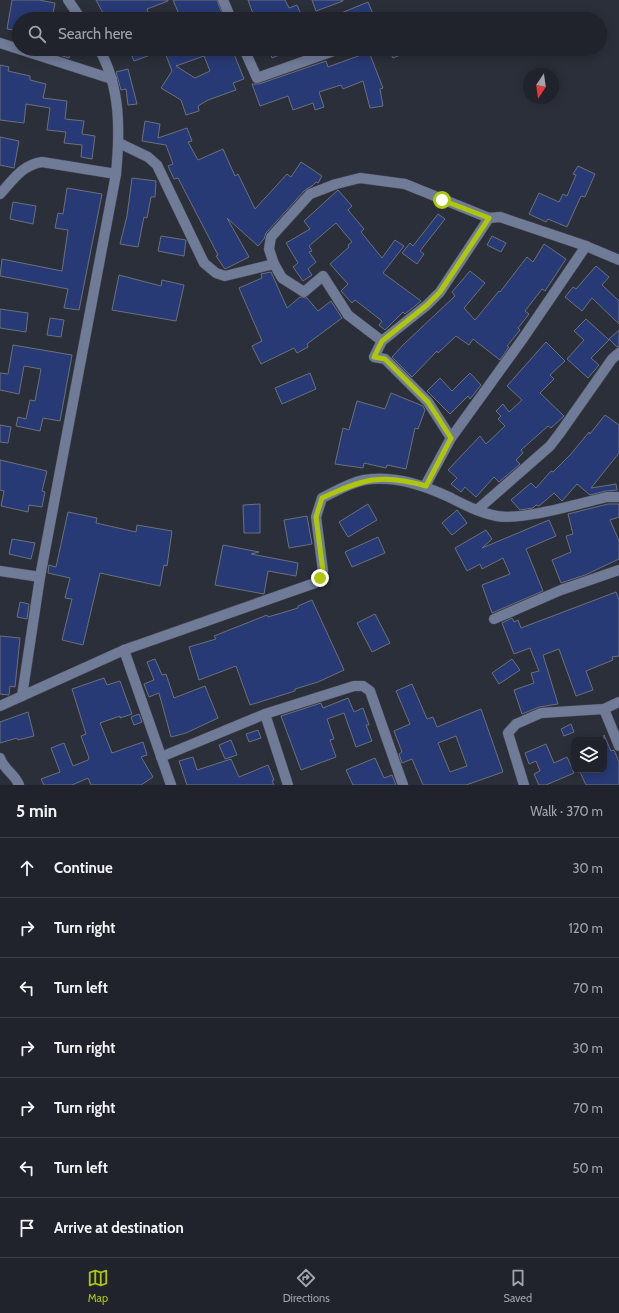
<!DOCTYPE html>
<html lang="en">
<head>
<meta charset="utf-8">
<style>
	body { margin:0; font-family:Cabin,sans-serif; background:#282b33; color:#f1f3f6 }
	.controls { position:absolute; right:12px; bottom:12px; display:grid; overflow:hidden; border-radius:8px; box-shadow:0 2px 10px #0003 }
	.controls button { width:36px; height:36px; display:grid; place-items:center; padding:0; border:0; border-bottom:1px solid #3d4047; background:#20232b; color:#f1f3f6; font:20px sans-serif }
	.compass { position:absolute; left:523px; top:68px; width:36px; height:36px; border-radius:50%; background:#20232b; box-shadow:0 2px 10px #0003; rotate:193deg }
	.stop { position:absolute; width:12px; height:12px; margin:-9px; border:3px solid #aec60c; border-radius:50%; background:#fff }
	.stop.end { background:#aec60c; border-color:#fff; box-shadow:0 1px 4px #0008 }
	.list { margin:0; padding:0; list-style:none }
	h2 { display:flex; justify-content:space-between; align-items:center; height:52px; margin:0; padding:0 16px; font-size:17px }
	h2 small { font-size:13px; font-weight:400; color:#a2a4a9 }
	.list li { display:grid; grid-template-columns:26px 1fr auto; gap:12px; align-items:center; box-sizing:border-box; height:60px; padding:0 16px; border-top:1px solid #3d4047 }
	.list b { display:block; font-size:15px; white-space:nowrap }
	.list em { font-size:13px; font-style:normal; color:#a2a4a9 }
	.icon { flex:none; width:22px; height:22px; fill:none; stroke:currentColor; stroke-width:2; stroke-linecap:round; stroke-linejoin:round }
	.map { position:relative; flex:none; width:619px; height:785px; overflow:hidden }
	.search { position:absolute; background:#20232b; box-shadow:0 2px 10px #0003; left:12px; right:12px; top:12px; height:44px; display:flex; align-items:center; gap:10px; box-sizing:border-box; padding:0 14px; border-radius:22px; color:#a2a4a9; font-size:15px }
	.sheet { height:472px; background:#20232b }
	nav { display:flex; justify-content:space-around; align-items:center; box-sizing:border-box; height:56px; border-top:1px solid #3d4047; background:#20232b; font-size:11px; color:#a2a4a9 }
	nav a { display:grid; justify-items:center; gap:2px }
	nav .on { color:#aec60c }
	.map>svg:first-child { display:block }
	.building { fill:#283a75; stroke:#6b707c; fill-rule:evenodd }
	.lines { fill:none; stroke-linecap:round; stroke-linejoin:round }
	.minor-casing { stroke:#494c56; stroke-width:11 }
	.minor { stroke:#707b98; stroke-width:10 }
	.route { stroke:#aec60c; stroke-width:5 }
</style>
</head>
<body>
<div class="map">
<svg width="619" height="785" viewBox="0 0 619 785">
	<rect width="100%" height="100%" fill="#2b2f39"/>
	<g class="building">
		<path d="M12,0H39L55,3L52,19H19V31L7,29Z"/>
		<path d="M96,0H168V1L147,9L151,19H93L103,13Z"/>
		<path d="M173,0H217L224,19H181Z"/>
		<path d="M248,0H285L289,8L297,5L303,19H255Z"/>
		<path d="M312,0H343V1L316,11Z"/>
		<path d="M368,2L375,19H329V18Z"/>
		<path d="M40,49H71L69,58Z"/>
		<path d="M129,49H232L244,79L233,83L236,90L208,100L198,106L199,111L186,115L181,100L161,88L172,71L164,50L134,61ZM204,56L210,71L195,78L176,66Z"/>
		<path d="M269,49H294L272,58Z"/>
		<path d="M388,49H415L393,58Z"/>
		<path d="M369,52L383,88L380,89L383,106L370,108L363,81L343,89L341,85L319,92L324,107L315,110L313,103L293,110L288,96L260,106L252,84H259L326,61L328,67Z"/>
		<path d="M0,65L9,67L8,71L30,76V80L46,84L43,98L67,101L65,119L84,121L82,134L95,136L92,159L81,157L82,145L64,143L66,132L47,130L50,108L26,104L24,123L0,120Z"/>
		<path d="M128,69L137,104L128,105L126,89L121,90L116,72Z"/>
		<path d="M145,121L160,124L158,138L187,128L192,141L188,142L198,160L223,149L235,176L238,174L255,209L287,174L291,177L301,162L322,176L318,183L316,182L312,186L305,190L266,233L264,239L258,246L227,218L249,257L225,269L216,256L218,255L178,178L174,179L168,166L173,164L166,145L142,141Z"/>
		<path d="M0,137L19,141L14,168L0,165Z"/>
		<path d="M578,166L595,174L585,197L581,196L567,227L548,219L546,222L529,214L539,193L559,202L563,194L567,196L576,175L573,174Z"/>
		<path d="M132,178L156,181L155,197H151L147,218L144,217L138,247L120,244L127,216Z"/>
		<path d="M67,188L102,194L79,310L64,308L68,289L0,276L2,259L62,271L68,230L55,228L58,213L63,214Z"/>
		<path d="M338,190L352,206L348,210L364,229L361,232L382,258L395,240L404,246L383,273L421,301L405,314L403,312L385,330L379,325L382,321L355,300L352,303L341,291L348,284L330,264L349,247L348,245L352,242L336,223L309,246L312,251L309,252L316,262L308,269L312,275L303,281L293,267L298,263L286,243L310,229L304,221Z"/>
		<path d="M13,202L36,206L33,224L10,219Z"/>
		<path d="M438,214L445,219L420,251L424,254L417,264L402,253L410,243L413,246Z"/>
		<path d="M161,236L186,240L184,256L158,251Z"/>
		<path d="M492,236L506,243L501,252L487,245Z"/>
		<path d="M544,244L566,259L545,291L542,289L525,311L529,314L518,328L520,330L507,346L509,347L500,360L473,339L469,345L456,336L438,353L437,351L412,377L392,357L404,344L455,296L452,292L470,271L485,283L464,308L475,320L499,291L500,292L527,257L533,262Z"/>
		<path d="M596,266L609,277L602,285L619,301V324L592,298L582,311L565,297L573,287L576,289Z"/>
		<path d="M271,272L287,308L300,297L307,298L318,311L331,301L342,318L307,344L308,347L297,353L294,348L261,364L252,346L262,341L239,288L262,278L261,274Z"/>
		<path d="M119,275L161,286L162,280L184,285L176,321L112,310Z"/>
		<path d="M0,309L28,313L26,332L0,328Z"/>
		<path d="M50,318L64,320L61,337L47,335Z"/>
		<path d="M586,319L609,340L591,358L599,365L588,378L567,359L584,340L574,331Z"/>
		<path d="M619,330V347H617L609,339Z"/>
		<path d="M546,342L565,361L550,375L554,379L540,393L564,416L551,428L548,426L521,450L523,453L516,460L520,464L499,482L494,477L476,497L465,487L461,492L451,484L457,478L448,470L480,436L486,444L505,426L498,419L501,416L496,411L503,404L509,412L522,400L507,386Z"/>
		<path d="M13,345L72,355L60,421L43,418L40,431L16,426L18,417L26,419L30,400L35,401L41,369L24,366L19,394L0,390V373L8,374Z"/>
		<path d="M310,373L316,389L282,404L275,388Z"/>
		<path d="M470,373L481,385L470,399L468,396L450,414L427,391L440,378L452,391Z"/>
		<path d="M391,393L423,406L425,410L418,429L415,428L406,469L387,465L386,468L364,463L363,468L335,464L343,428L349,430L357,401L385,409Z"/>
		<path d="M605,415L619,425V453L591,488L616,484L617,490L606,491L590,495L577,484L562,501L554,493L539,506L536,505L533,508L520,510L511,500L531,483L536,488L551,471L553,472L571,454L589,432L590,434Z"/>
		<path d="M0,425L11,427L8,443L0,442Z"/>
		<path d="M0,460L47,471L42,491L45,492L42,507L29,505L28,512L1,506L4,491L0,490Z"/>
		<path d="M260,504V533H244L243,505Z"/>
		<path d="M368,504L377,520L348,537L339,522Z"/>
		<path d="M608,504H619V517L610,520L619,541V559L585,575L561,583L552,560L571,552L566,536L573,534L568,514Z"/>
		<path d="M457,510L467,523L452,535L442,523Z"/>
		<path d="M68,512L97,518L96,523L136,532L137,525L172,531L167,566L164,565L160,586L100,573L83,645L62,640L72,599L65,598L70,578L48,573L49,565L56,567Z"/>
		<path d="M307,516L312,544L289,548L284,520Z"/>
		<path d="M549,520L556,536L526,549L543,591L492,613L482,585L510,574L503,558L482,569L480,564L467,571L455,548L486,530L492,539L482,548Z"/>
		<path d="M378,537L385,553L352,567L345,552Z"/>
		<path d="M12,539L35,543L31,559L9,554Z"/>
		<path d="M223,545L259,552L251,554L298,563L296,576L268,571L264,594L215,585Z"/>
		<path d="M616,592L619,600V656L612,657L613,660L586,671L593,690L576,696L559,649L543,655L558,704L539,707L522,714L514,690L534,683L531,673L539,671L530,648L514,654L502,623L512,618L514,622L518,620L521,628Z"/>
		<path d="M312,600L344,670L318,682L295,689V691L250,705L236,666L199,680L189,647L216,639L214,636L267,615L268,617L298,608V606Z"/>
		<path d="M20,602L29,604L27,619L17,617Z"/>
		<path d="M375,614L390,643L372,652L357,623Z"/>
		<path d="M0,636L20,638L15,687L10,686L9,695L0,694Z"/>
		<path d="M155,659L162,675L166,674L174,698L205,686L218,718L186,733L171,737L159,693L149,697L144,684L154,680L147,662Z"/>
		<path d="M512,659L520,670L499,684L492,673Z"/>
		<path d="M104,678L107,685L120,681L132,714L120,718V716L100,723L112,753L143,742L147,755L141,757L153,777L141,785H91L88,778L72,785H44L41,779L60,772L51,748L64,743L73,766L88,760L89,758L81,736L86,734L72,689Z"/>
		<path d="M412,684L427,719L433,717L437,727L481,709L503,772L466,785H423L412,759L402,763L399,754L402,752L394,731L410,724L396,691ZM456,736L467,766L450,772L438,743Z"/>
		<path d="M348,698L354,712L363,708L369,725H366L372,741L356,747L344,713L327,719L334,739L330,740L336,757L301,770L281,716L321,703L323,708Z"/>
		<path d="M28,712L34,736L18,740L17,738L0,743V722Z"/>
		<path d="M139,714L142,722L134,725L131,717Z"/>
		<path d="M571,724L574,732L564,736L561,729Z"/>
		<path d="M258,730L261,738L249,742L246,734Z"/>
		<path d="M604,735L611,751L614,750L619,762V785H586L579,770H604Z"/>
		<path d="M231,740L237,755L225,759L219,745Z"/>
		<path d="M546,744L554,763L567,757L574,773L546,785H539L534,774L540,771L536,761L529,764L525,753Z"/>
		<path d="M193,757L197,770L231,759L239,777L268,765L274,780L272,781L274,785H187L179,761Z"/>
		<path d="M375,758L384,778L392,775L396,785H353L346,770Z"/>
	</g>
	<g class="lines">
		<g class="minor-casing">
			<g id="minor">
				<path d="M68,0L81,19"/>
				<path d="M223,0L231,19"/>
				<path d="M0,43L112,79"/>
				<path d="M244,49L257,78L339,49"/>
				<path d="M119,143L148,157L157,165L204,263L216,273L225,276L274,264"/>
				<path d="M0,194C13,180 22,165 42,162L116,174"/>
				<path d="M382,341L348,315L323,276L304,292L282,278L274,264L269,249L271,237L310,194L336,184L360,178L405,184L489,218L500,217L586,246L619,260"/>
				<path d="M451,438L428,402L385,359L374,357L382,341L427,305L440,292L489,218"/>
				<path d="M425,486L451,438L524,337L586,246"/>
				<path d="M477,510L550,446L560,433L612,359L619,353"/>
				<path d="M0,571L40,577"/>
				<path d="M494,619L561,590L619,570"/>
				<path d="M124,650L171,785"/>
				<path d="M22,696L40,577L116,174C120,132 121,87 99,49"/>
				<path d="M0,706L124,650L315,583L323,571L316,517L322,498C336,491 349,483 364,480C394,475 423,485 449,497C465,505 480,513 497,516C521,521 581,503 607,497H619"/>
				<path d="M604,709L619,746"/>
				<path d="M265,714L288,785"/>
				<path d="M161,757L265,714L354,686H363L370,691L403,785"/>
				<path d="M0,758C4,770 15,774 19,785"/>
				<path d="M524,785L508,733L516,724L541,713L604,709L619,702"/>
			</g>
		</g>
		<use href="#minor" class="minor"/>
	</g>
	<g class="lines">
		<path class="route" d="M320,578L323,571L316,517L322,498C363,479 381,473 426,486L451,438L428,402L385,359L374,357L382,341L427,305L440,292L489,218L442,200"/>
	</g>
</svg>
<div class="controls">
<button><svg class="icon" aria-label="layers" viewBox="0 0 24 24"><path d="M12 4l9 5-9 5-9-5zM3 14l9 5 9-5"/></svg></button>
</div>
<svg class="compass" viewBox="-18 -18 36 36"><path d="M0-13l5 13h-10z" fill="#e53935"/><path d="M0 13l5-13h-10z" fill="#a2a4a9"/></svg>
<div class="stop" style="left:442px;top:200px"></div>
<div class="stop end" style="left:320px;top:578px"></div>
<div class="search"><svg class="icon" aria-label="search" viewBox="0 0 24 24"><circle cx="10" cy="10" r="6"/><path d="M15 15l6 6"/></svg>Search here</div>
</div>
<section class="sheet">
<h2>5 min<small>Walk · 370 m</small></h2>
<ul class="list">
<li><svg class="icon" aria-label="ahead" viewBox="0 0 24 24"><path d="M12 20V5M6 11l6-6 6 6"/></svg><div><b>Continue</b></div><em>30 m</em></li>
<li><svg class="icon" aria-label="right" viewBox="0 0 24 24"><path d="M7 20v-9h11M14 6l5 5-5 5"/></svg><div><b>Turn right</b></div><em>120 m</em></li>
<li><svg class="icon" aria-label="left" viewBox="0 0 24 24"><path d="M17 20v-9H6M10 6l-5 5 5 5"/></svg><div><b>Turn left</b></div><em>70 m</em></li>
<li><svg class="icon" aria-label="right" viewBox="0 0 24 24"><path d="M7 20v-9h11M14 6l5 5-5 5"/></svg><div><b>Turn right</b></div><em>30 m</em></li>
<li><svg class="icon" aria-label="right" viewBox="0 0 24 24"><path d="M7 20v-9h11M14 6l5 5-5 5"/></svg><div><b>Turn right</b></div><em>70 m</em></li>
<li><svg class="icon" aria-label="left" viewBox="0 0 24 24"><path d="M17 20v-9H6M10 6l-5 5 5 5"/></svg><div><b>Turn left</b></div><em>50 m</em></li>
<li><svg class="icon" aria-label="arrive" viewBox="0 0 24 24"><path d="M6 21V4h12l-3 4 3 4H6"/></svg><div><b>Arrive at destination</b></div></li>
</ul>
</section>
<nav>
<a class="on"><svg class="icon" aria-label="map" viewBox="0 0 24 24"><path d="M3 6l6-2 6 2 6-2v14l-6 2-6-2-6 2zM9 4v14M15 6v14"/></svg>Map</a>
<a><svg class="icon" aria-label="directions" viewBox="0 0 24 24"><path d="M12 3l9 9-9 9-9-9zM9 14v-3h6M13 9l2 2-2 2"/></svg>Directions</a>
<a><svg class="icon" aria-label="saved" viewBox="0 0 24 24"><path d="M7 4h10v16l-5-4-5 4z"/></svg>Saved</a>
</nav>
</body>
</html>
